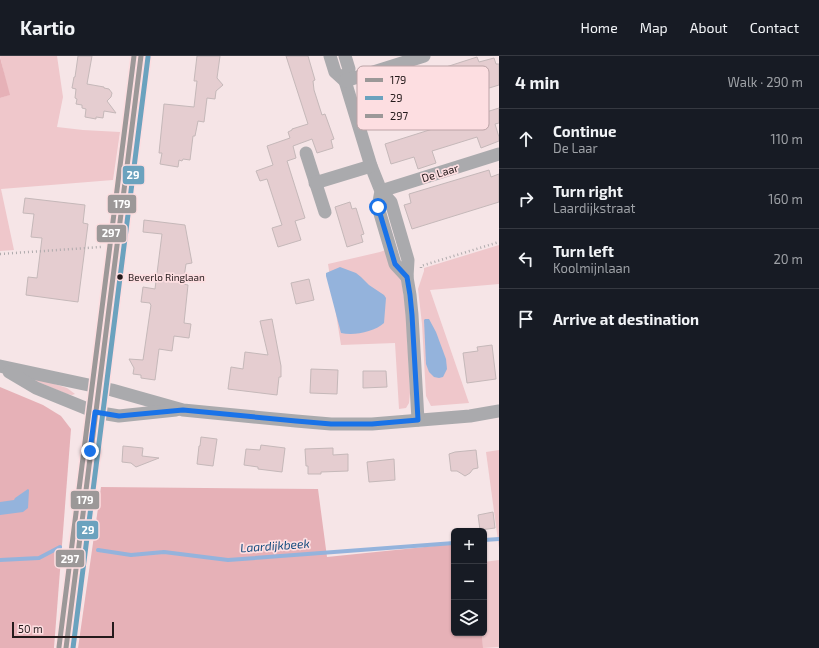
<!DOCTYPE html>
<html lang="en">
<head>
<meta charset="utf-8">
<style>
	body { margin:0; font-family:"Exo 2",sans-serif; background:#242831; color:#f1f3f6 }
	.controls { position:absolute; right:12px; bottom:12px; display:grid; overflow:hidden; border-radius:6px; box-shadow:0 1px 3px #0004 }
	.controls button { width:36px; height:36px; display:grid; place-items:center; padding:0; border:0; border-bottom:1px solid #363941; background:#171b24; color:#f1f3f6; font:20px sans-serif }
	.scale { position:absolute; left:12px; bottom:10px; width:102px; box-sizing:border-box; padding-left:4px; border:2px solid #241a1b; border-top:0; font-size:11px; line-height:14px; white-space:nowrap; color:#241a1b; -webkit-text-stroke:3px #fddee1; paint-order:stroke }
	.stop { position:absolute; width:12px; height:12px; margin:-9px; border:3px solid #1a73e8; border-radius:50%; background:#fff }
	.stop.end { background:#1a73e8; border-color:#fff; box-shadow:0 1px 4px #0008 }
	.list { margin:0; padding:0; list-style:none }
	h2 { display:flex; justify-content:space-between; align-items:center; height:52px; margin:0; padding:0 16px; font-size:17px }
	h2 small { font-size:13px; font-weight:400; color:#9ea1a6 }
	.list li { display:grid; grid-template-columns:26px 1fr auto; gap:12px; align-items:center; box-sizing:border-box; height:60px; padding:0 16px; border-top:1px solid #363941 }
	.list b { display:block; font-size:15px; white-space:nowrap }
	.list p { margin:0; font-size:13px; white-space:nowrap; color:#9ea1a6 }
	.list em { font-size:13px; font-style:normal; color:#9ea1a6 }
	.icon { flex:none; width:22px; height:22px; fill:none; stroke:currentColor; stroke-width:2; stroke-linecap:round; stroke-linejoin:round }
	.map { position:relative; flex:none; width:499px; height:592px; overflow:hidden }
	header { display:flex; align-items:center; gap:24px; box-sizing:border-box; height:56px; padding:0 20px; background:#171b24; border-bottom:1px solid #363941 }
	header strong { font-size:19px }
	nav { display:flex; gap:22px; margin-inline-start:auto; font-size:14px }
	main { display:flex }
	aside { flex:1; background:#171b24 }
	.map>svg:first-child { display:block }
	.green { fill:#efc7cb }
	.forest { fill:#e6b1b7 }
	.water { fill:#94b3dc }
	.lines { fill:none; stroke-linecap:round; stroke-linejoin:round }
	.stream { stroke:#94b3dc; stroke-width:4 }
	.building { fill:#e5cdd0; stroke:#c5b8b9 }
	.path { stroke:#aeaaac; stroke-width:2.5; stroke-dasharray:1 3; stroke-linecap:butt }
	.minor { stroke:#aaaaad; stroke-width:13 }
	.primary { stroke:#b0acb0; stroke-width:20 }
	.bus-1-casing { stroke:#fddee1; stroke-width:8 }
	.bus-2-casing { stroke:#fddee1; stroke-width:8 }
	.bus-3-casing { stroke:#fddee1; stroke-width:8 }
	.bus-1 { stroke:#9c9898; stroke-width:5 }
	.bus-2 { stroke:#6ba2be; stroke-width:5 }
	.bus-3 { stroke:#9c9898; stroke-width:5 }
	.route { stroke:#1a73e8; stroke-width:5 }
	.bus-dot { fill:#241a1b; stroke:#fddee1; stroke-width:1.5 }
	.labels { text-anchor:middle; stroke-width:3.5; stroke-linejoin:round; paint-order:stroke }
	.bus-label { font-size:10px; fill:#241a1b; stroke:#fddee1; text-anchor:start }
	.street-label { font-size:11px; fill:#241a1b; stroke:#fddee1 }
	.water-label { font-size:12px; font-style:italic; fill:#0e487c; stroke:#fddee1 }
	.key { fill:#fddee1; stroke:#bca3a6; stroke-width:1 }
	.key-label { font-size:11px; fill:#241a1b }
	.line-badge { stroke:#fddee1; stroke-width:1.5 }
	.badge-label { font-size:11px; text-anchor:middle; font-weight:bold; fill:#fff }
</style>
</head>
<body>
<header>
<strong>Kartio</strong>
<nav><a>Home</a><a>Map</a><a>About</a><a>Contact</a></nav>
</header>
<main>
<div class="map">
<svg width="499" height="592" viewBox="0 0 499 592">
	<rect width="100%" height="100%" fill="#f6e5e7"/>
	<g class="green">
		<path d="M0,0H57L63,41L57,71L83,74L120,76L113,124L1,133L14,194L0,195V42L9,39Z"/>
		<path d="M499,189V228L430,234L469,347L431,350L426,340L422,268L418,233L424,215V212Z"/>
		<path d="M388,193L401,222L404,241L406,255L410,337L409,347L406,352L399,353L395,287L341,289L328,208L380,196Z"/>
		<path d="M39,323L67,332L75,338L72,339L67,338L36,325V324Z"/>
		<path d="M499,394V492L486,396Z"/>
		<path d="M499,504V591L483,592L482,577H484V506Z"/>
	</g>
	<g class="forest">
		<path d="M0,1L10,39L0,42Z"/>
		<path d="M0,331L43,349L61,360L71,373L54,592H0Z"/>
		<path d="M101,431L318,433L327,501L454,488V577H482L483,592H78Z"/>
	</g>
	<g class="water">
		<path d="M340,211L356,217L361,221L369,229L384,239L386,242L384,267C374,276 354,280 341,277L326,220V217Z"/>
		<path d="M425,263H429L436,276L446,303L447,313L443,321L439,322L434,321L429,316L426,308L424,264Z"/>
		<path d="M28,433L29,434L28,452L23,456L0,459V446L14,444L15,442Z"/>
	</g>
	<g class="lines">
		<g class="stream">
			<path d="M484,484L499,483"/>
			<path d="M98,494L131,499L164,496L228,504L454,487"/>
			<path d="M0,504L39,502L60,491"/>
		</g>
	</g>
	<g class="building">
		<path d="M78,0H92L87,28L104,31V32L109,33L112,37L111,41L107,45L116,57L104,55L103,62L96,61V63L85,61L86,53L82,52V49L76,48L77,43L75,42L76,33L72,32L74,21H75Z"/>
		<path d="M197,0H220L217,22L223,29L216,35L215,43L207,42L204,66L198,65L195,80H193L190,104L183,103L182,105L179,104L178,111L160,108L162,97H159L164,48L194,51L197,25H194Z"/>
		<path d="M286,0H308L315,24L313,25L314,34L322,59L325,58L334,83L331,84L333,92L317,97L312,83L293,90L296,102L287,105L305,162L295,165L301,184L278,191L272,172L282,169L267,123L260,125L256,115L273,109L267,90L290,82L288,76L292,74V73L308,68Z"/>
		<path d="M477,1L479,6L494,2L496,8H499V29L450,44H451L384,65L383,60L376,62L372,48L375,47L373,40L388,35L387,30Z"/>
		<path d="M499,52V67L495,68L499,81V85L481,92L477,81L432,95L436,107L418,113L414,101L391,108L385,88Z"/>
		<path d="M489,114L491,121L499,118V146L412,173L404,149L411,147L409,138Z"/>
		<path d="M25,142L85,149L83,167L88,168L78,246L26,239L28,221L37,222L42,182L31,181L34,158L23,157Z"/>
		<path d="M350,146L352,153L356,152L364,178L361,179L363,186L347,191L335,151Z"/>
		<path d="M144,164L185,169L192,207L186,208L183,228L188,229L184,267L191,268L189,282L174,280L172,295L159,293L155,324L141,322V319L133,318L134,312L129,303L143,304L151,249L150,248V247L141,246L143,231L155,233L162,178L143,176Z"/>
		<path d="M309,223L314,244L296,248L291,227Z"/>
		<path d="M272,263L281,310V321H279L277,339L228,333L231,311L243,313L245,296L268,299L260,265Z"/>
		<path d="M492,289L496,323L467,327L463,297L478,295L477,291Z"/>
		<path d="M311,313L338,314L337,338L310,337Z"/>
		<path d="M363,315H386L387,331L363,332Z"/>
		<path d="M201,381L217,383L213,410L197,408L199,390H200Z"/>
		<path d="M261,389L285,392L282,416L258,413V411L244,409L246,393L260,394Z"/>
		<path d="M123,390L143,392L142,400L159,402L136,411L131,407L122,406Z"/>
		<path d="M333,392V399L348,398V415L321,416V418H308V410H306L305,393Z"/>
		<path d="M476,394L478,412L473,413L470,417L465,420L462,418L457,415H451L449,398L455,396Z"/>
		<path d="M394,403L395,424L369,426L367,406Z"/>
		<path d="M493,456L495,472L480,474L478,459Z"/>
	</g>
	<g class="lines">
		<g class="path">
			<path d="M0,198L101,191"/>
			<path d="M421,212V210L499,186"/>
		</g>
		<g class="minor">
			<path d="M330,0L335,16L345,25L371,110L381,135L378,151L395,208L407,221"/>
			<path d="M345,0L349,13L345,25"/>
			<path d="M345,25L424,0"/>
			<path d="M306,97L325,156"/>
			<path d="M315,127L371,110"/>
			<path d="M0,310L112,334L183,354L296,365L331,368H372L470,360L499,355"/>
			<path d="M9,316L36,332L95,356L119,360L176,354"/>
			<path d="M418,364L412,259L410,239L407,221L408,204L391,146L381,135L499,98"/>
		</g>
		<path class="primary" d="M66,592L141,0"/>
		<g class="bus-1-casing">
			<path id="bus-1" d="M66,592L141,0"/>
		</g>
		<g class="bus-2-casing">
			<path id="bus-2" d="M73,592L148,1"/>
		</g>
		<g class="bus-3-casing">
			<path id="bus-3" d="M59,591L134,0"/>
		</g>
		<use href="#bus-1" class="bus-1"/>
		<use href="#bus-2" class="bus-2"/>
		<use href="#bus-3" class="bus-3"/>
	</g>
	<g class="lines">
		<path class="route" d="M90,395L95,356L119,360L183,354L296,365L331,368H372L418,364L412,259L410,239L407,221L395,208L378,151"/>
	</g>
	<circle class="bus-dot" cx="120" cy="221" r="3.5"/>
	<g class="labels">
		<g class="bus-label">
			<text x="128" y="225">Beverlo Ringlaan</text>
		</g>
		<g class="street-label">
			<text transform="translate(440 117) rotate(-17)" y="4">De Laar</text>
		</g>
		<g class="water-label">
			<text transform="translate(275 490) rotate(-4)" y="4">Laardijkbeek</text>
		</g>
	</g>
	<rect x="357" y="10" width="132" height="64" rx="6" class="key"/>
	<rect x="365" y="22" width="18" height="4" fill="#9c9898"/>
	<rect x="365" y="40" width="18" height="4" fill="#6ba2be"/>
	<rect x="365" y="58" width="18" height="4" fill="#9c9898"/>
	<g class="key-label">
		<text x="390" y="28">179</text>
		<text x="390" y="46">29</text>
		<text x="390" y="64">297</text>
	</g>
	<g class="line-badge">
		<rect x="122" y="109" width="23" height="20" rx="4" fill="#6ba2be"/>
		<rect x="107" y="138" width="30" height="20" rx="4" fill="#9c9898"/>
		<rect x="96" y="168" width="31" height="19" rx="4" fill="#9c9898"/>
		<rect x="70" y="434" width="30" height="20" rx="4" fill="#9c9898"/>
		<rect x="76" y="464" width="23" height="20" rx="4" fill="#6ba2be"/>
		<rect x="55" y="493" width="30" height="19" rx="4" fill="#9c9898"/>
	</g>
	<g class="badge-label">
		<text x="133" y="123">29</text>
		<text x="122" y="152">179</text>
		<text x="111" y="181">297</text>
		<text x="85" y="448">179</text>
		<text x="88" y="478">29</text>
		<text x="70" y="507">297</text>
	</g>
</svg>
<div class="controls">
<button>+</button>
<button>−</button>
<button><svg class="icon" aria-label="layers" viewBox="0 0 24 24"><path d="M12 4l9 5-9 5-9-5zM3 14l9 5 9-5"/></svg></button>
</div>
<div class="scale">50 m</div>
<div class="stop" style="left:378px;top:151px"></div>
<div class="stop end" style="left:90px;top:395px"></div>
</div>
<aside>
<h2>4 min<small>Walk · 290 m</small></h2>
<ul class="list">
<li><svg class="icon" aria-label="ahead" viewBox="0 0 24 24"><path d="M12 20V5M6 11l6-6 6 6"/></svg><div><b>Continue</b><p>De Laar</p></div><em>110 m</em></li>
<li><svg class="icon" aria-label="right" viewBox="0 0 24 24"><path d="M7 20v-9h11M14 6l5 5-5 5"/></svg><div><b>Turn right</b><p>Laardijkstraat</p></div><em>160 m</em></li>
<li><svg class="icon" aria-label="left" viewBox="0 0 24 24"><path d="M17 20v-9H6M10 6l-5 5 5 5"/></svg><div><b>Turn left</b><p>Koolmijnlaan</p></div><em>20 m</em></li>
<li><svg class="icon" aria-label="arrive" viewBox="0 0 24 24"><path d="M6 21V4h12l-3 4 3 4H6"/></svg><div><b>Arrive at destination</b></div></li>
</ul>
</aside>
</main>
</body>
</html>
